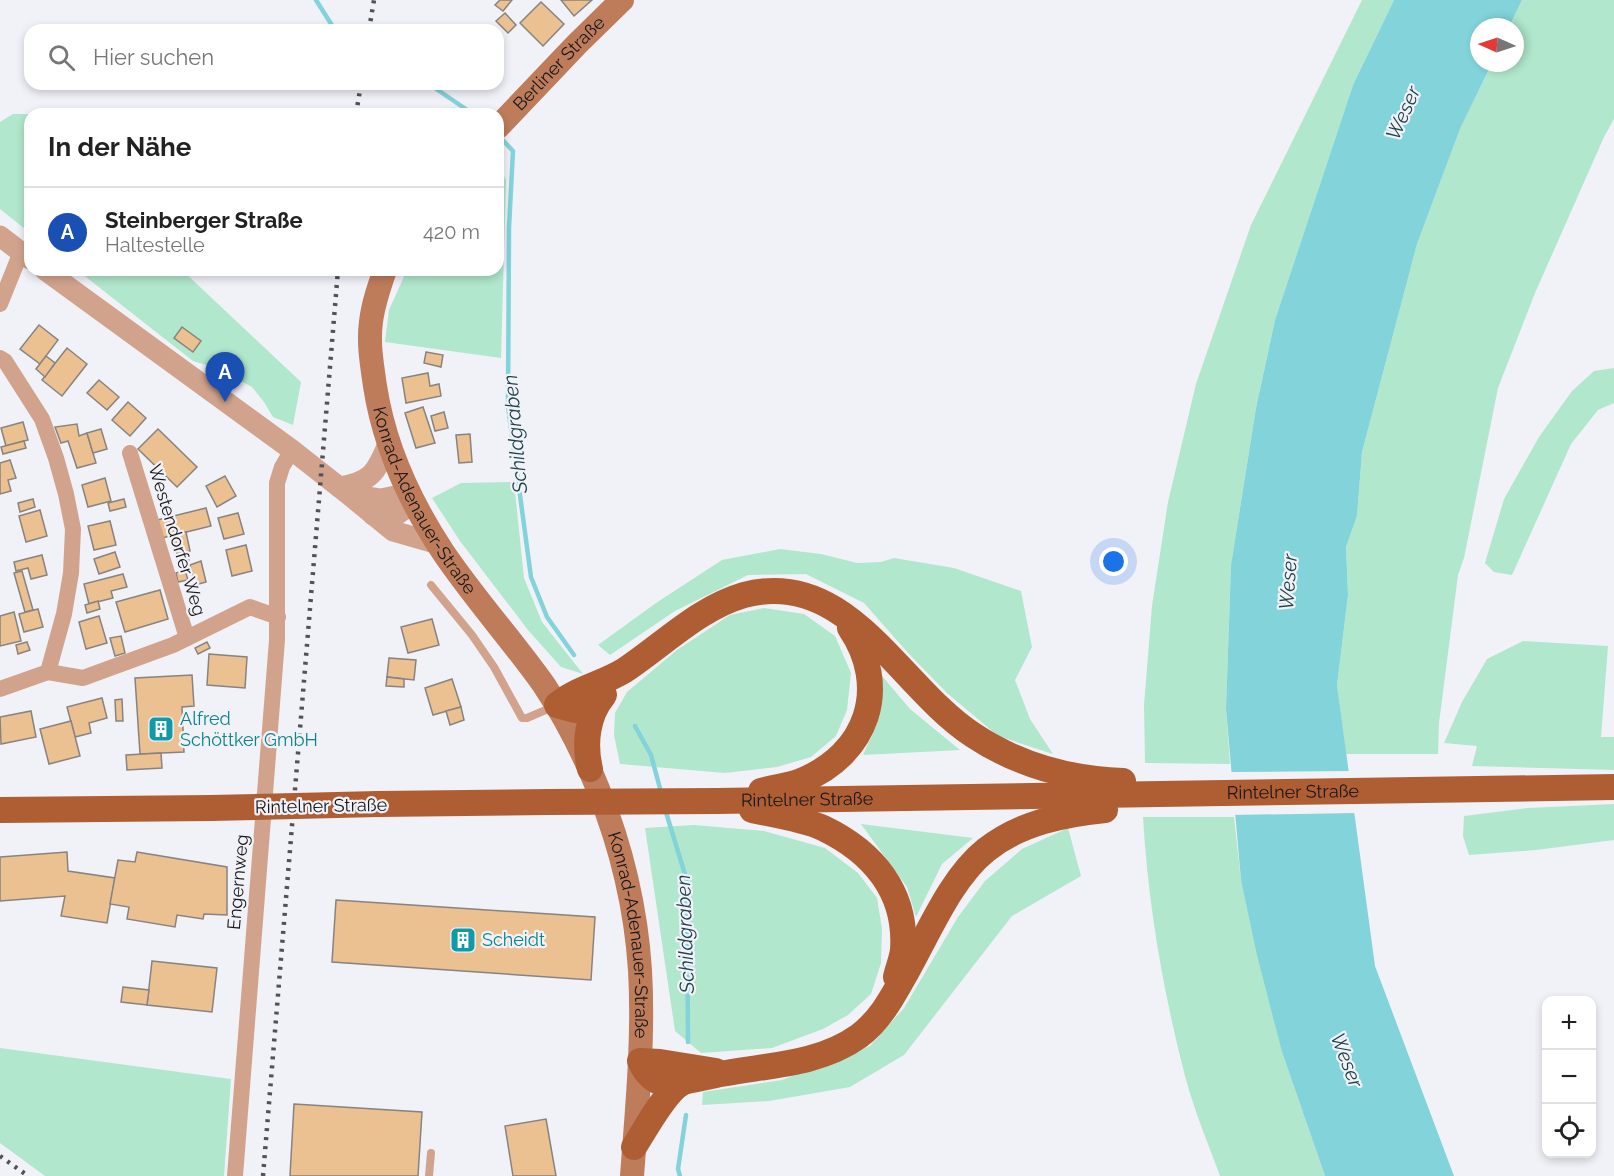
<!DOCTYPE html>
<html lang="de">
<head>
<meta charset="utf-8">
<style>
	body { margin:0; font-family:Raleway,sans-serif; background:#f2f2f2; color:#222 }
	.controls { position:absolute; right:18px; bottom:18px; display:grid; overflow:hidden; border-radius:12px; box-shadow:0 3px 9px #0003 }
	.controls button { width:54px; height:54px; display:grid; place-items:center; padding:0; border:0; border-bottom:2px solid #e0e0e0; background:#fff; color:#222; font:30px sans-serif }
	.compass { position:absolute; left:1470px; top:18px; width:54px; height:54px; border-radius:50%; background:#fff; box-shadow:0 3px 9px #0003; rotate:273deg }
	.you { position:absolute; left:1114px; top:562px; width:21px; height:21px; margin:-15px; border:4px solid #fff; border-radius:50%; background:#1a73e8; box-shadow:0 0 0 9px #1a73e833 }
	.badge { display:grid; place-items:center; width:39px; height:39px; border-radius:50%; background:#8e51c7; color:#fff; font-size:20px; font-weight:700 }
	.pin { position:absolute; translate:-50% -50px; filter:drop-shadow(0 2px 3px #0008) }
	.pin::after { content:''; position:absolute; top:32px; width:21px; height:18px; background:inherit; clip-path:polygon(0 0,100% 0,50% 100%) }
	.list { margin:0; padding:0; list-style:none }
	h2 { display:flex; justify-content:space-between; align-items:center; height:78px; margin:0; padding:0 24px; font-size:26px }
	h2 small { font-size:20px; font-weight:400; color:#767676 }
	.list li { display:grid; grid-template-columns:39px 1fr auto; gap:18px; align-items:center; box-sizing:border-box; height:90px; padding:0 24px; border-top:2px solid #e0e0e0 }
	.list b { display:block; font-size:22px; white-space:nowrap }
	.list p { margin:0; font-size:20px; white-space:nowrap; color:#767676 }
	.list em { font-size:20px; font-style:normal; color:#767676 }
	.icon { flex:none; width:33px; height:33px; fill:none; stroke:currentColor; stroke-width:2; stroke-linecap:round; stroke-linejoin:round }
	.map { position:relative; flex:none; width:1614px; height:1176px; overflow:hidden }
	.search { position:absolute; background:#fff; box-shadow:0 3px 9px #0003; left:24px; top:24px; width:480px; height:66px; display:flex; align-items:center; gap:15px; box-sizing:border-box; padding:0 21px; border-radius:18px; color:#767676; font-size:22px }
	.panel { position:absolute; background:#fff; box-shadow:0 3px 9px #0003; left:24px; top:108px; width:480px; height:168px; border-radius:18px }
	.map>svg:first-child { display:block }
	.green { fill:#b1e7cc }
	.water { fill:#82d3da }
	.pier { fill:#f1f1f8 }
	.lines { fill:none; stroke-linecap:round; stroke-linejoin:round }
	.stream { stroke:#82d3da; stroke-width:4.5 }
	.building { fill:#ebc191; stroke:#88837f; stroke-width:1.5 }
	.service { stroke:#d1a38d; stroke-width:8 }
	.minor { stroke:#d1a38d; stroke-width:16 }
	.tertiary { stroke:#d1a38d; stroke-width:21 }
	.secondary { stroke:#be7c5b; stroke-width:24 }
	.primary { stroke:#af5e34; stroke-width:26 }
	.rail { stroke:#525255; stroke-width:4.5; stroke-dasharray:3 6; stroke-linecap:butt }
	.primary-bridge { stroke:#af5e34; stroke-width:26 }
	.labels { text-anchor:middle; stroke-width:4.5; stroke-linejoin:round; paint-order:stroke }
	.street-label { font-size:18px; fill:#171719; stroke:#f1f1f8 }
	.culture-label { font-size:18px; fill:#0d838f; stroke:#f1f1f8; text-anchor:start }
	.water-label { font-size:20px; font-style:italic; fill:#1b4145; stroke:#f1f1f8 }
</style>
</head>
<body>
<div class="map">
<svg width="1614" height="1176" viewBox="0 0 1614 1176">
	<rect width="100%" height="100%" fill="#f1f1f8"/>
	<g class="green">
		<path d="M1362,0H1394L1353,85L1275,320L1256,408L1231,565L1226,709L1230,764L1145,763L1144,705L1152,606L1168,502L1196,384L1251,225Z"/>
		<path d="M1522,0H1614V119L1604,137L1535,293L1498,388L1464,558L1458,575L1439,723L1438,754H1346L1337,685L1348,595L1346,547L1357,516L1362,452L1417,244L1460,129L1492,63H1515V27H1509Z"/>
		<path d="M13,114H31L30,233L0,209V122Z"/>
		<path d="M498,164L506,180L501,358L385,342L389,310L407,270H498Z"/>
		<path d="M77,270H182L301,382L293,425L273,417L264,402L252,387L219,369L193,361Z"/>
		<path d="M1614,368V403L1598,410L1571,444L1512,575L1494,572L1485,563L1504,499L1539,437L1572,391L1594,371Z"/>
		<path d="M514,482L524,578L542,622L583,674L561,667L528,630L460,541L432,498L461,483Z"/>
		<path d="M780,549L821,554L857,563L881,562L894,558L954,568L1021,591L1032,647L1015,680L1030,719L1053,754L998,736L947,693L909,654L864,603L806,574L748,575L675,611L610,655L598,645L656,603L722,560Z"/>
		<path d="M764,608L804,614L835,636L851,673L847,710L836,736L811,757L777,767L725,773L620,764L614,735L615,713L627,692L677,650L730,615Z"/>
		<path d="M1523,641L1608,646L1601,737H1614V770L1472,766L1477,746L1444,743L1462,702L1487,659Z"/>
		<path d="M877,670L910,709L960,750L863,755L874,731L882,701Z"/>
		<path d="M1614,804V840L1536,850L1469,855L1463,836L1464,816L1528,808Z"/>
		<path d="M1143,817H1234L1241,880L1282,1052L1325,1176H1220C1208,1143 1194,1110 1185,1076C1163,991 1148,904 1143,817Z"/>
		<path d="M861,824L973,838L942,864L916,917L907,887Z"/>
		<path d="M694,825L764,831L825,848L858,873L877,898L882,929L881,963L871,994L848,1015L823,1029L772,1048L701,1053L675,1031L645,828Z"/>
		<path d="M1068,828L1081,876L1012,916L904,1055L850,1087L769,1101L702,1105L703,1092L782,1080L870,1046L904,1008L958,917L985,881L1022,849Z"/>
		<path d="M0,1048L231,1079L224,1176H45L0,1143Z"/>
	</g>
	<path class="water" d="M1394,0H1522L1509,27H1479V63H1492L1460,129L1417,244L1362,452L1357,516L1346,547L1348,595L1337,685L1375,966L1454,1176H1325L1282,1052L1257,955L1241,880L1226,709L1231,565L1256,408L1275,320L1353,85Z"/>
	<path class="pier" d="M1351,771L1357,813L1231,815L1228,772Z"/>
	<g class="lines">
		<g class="stream">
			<path d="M316,0L335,30"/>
			<path d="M429,84L473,114"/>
			<path d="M498,135L513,151L509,228L508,406L531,577L547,617L574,655"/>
			<path d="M635,726L651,755L661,792"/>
			<path d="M665,809L687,881L688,1042"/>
			<path d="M680,1176L678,1169L686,1115"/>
		</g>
	</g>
	<g class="building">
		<path d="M500,0H512L503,11L495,5Z"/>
		<path d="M561,0H592L574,16Z"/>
		<path d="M541,2L564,24L543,46L520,23Z"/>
		<path d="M505,13L516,25L508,33L496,21Z"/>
		<path d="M39,325L58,340L40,364L20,349Z"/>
		<path d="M182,327L201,341L193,352L174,338Z"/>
		<path d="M67,348L87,364L62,396L42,380Z"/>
		<path d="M426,352L443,355L441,367L424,363Z"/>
		<path d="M46,356L55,363L45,377L36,369Z"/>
		<path d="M428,373L430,386L439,384L441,396L406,403L402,378Z"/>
		<path d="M99,380L119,397L107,410L87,393Z"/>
		<path d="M128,402L146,418L130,436L112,420Z"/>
		<path d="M423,407L435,443L416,448L405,413Z"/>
		<path d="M444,412L448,428L435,431L431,416Z"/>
		<path d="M23,422L28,440L6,446L1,428Z"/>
		<path d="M77,424L79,436L87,433L96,463L77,468L68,441L61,443L55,427Z"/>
		<path d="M101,429L107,449L93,453L87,433Z"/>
		<path d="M158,429L197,467L177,487L138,449Z"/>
		<path d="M470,434L472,462L459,463L456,435Z"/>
		<path d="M24,441L26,448L3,454L1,447Z"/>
		<path d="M10,460L16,478L8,480L11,491L0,494V463Z"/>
		<path d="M225,476L236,496L217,507L206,486Z"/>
		<path d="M105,478L111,501L88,507L82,485Z"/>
		<path d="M33,499L35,507L20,512L18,503Z"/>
		<path d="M124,499L126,507L110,511L108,503Z"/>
		<path d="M206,508L211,526L162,538L157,520Z"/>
		<path d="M40,510L47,536L26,542L19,516Z"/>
		<path d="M238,513L244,534L224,539L218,518Z"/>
		<path d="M110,521L116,545L94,550L88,526Z"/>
		<path d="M186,532L190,551L177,554L172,535Z"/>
		<path d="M246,545L252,571L232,576L226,550Z"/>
		<path d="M115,552L120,567L99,574L94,559Z"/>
		<path d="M187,552L189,560L179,563L177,554Z"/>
		<path d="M42,555L47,575L31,579L28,568L16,571L14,562Z"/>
		<path d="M201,561L206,582L195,585L190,565Z"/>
		<path d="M185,570L188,580L178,582L176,573Z"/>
		<path d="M22,571L33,610L25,612L14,573Z"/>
		<path d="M123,574L127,587L111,591L113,598L89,604L84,584Z"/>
		<path d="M160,590L168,619L125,632L116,602Z"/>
		<path d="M98,601L100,609L87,613L85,605Z"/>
		<path d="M38,609L43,627L24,632L19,614Z"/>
		<path d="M14,612L21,641L0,646V616Z"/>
		<path d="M99,616L107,643L86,649L79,622Z"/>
		<path d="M432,619L439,645L408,653L401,627Z"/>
		<path d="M121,636L125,653L115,656L110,638Z"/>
		<path d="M27,642L30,650L18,654L16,645Z"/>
		<path d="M207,642L210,648L198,654L195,648Z"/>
		<path d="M209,654L247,657L245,688L207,685Z"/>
		<path d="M389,658L416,660L414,680L387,677Z"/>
		<path d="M192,675L194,706L182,707L184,752L140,754L135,678Z"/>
		<path d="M387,677L404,679V687L386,686Z"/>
		<path d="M452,679L461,707L433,715L425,688Z"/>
		<path d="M102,698L107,718L89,723L91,733L75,737L67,707Z"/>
		<path d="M122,699L123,721H116L115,700Z"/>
		<path d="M461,707L464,720L450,725L446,711Z"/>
		<path d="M31,711L36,737L1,744L0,717Z"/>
		<path d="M71,721L80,756L49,764L40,729Z"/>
		<path d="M161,753L162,768L127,770L126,755Z"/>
		<path d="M67,852L68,871L115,878L107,923L61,916L65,896L0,901V857Z"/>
		<path d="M137,852L227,867V915L204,914L203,919L177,915L175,927L127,919L129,907L110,904L118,860L135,862Z"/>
		<path d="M336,900L595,917L591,980L332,962Z"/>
		<path d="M152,961L217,968L212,1012L147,1005Z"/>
		<path d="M123,987L149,990L147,1005L121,1002Z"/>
		<path d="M294,1104L422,1112L418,1176H290Z"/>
		<path d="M546,1119L556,1176H513L505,1126Z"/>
	</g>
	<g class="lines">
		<g class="service">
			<path d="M431,585L472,635L494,667L522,718H527L555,706"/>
			<path d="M429,1176L431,1153"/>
		</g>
		<g class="minor">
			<path d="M0,304L21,252"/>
			<path d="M0,358L5,361L42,419L56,458L66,494L73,529L71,573L64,614L48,672L0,689"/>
			<path d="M130,453L187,638"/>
			<path d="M48,672L83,678L173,645L250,607L278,617"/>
			<path d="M235,1176L277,640V483L282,467L292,450"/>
		</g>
		<g class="tertiary">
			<path d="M0,236L30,259"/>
			<path d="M45,270L292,450L348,494L393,531L438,544"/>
			<path d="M339,487C371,482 376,473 388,444"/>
			<path d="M349,494L381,499L410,493"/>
			<path d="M373,515H396L415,502"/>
		</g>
		<g class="secondary">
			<path id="s1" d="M498,127L577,44L622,0"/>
			<path id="s2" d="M385,270C379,287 373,304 371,322C368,343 372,365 375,386C384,445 410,502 443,552C474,598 512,640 544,685C566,718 583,752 598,789C621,846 636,909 640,970C644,1038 637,1108 632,1176"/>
		</g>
		<g class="primary">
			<path d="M599,701L575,710L557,705C577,688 603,684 625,670C664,644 699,608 744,595C848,567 899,687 973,735C1018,765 1068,779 1123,781"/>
			<path d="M590,769C584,744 587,715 604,695"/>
			<path d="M761,791C774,787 789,786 801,781C868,754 890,687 850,628"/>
			<path id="s3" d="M717,801L1614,787"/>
			<path d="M378,804L548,802"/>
			<path d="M0,810L211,808"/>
			<path d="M752,810C771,814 807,820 823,828C873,852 907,892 903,950C902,959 898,968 896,977"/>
			<path d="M680,1084C659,1086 648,1079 640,1061L660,1062L716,1071"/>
			<path d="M634,1147C645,1130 664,1094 680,1084C687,1079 702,1079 711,1076C759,1065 816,1067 859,1036C881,1020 894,994 907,971C929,932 951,878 986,850C1020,823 1064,814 1105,810"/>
		</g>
		<g class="rail">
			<path d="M369,30L374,0"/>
			<path d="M356,114L361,84"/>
			<path d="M0,1156L28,1176"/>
			<path d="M263,1176L338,270"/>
		</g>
		<g class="primary-bridge">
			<path d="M548,802L717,801"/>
			<path d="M211,808L378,804"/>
		</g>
	</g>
	<defs>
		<g id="building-square" transform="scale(1.35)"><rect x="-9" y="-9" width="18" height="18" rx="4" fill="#0f9aa8" stroke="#f1f1f8"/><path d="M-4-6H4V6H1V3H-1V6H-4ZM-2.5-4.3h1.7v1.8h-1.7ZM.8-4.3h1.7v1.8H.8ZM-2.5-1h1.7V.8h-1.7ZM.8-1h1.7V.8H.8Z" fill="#fff"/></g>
	</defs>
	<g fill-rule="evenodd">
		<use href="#building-square" x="161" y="729"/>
		<use href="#building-square" x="463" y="940"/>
	</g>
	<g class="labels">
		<g class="street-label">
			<text dy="6" stroke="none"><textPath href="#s1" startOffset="88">Berliner Straße</textPath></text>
			<text dy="6" stroke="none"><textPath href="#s2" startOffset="244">Konrad-Adenauer-Straße</textPath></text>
			<text transform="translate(177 540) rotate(73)" y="6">Westendorfer Weg</text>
			<text dy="6" stroke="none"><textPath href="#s3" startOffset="576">Rintelner Straße</textPath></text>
			<text dy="6" stroke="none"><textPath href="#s3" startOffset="90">Rintelner Straße</textPath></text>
			<text transform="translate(321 806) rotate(-1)" y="6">Rintelner Straße</text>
			<text transform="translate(238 882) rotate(-85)" y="6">Engernweg</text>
			<text dy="6" stroke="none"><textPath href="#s2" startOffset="734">Konrad-Adenauer-Straße</textPath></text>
		</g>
		<g class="culture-label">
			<text x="180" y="725">Alfred<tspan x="180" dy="21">Schöttker GmbH</tspan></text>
			<text x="482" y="946">Scheidt</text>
		</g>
		<g class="water-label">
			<text transform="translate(1403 113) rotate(-66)" y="7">Weser</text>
			<text transform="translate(515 434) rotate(-95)" y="7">Schildgraben</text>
			<text transform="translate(1288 582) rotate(-86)" y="7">Weser</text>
			<text transform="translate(685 934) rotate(-92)" y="7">Schildgraben</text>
			<text transform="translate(1347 1060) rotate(69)" y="7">Weser</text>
		</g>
	</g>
</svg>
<div class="controls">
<button>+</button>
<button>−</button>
<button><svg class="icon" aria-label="locate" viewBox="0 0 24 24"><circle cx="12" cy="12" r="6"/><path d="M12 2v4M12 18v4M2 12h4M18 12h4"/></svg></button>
</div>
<svg class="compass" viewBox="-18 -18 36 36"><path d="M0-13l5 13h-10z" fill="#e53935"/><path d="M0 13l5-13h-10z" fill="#767676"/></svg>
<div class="you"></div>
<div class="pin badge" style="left:225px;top:402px;background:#1a4fb4">A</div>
<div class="search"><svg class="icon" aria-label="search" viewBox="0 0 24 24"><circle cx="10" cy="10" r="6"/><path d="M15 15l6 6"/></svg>Hier suchen</div>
<section class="panel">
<h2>In der Nähe<small></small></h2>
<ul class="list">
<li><span class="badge" style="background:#1a4fb4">A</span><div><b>Steinberger Straße</b><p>Haltestelle</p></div><em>420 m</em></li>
</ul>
</section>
</div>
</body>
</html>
